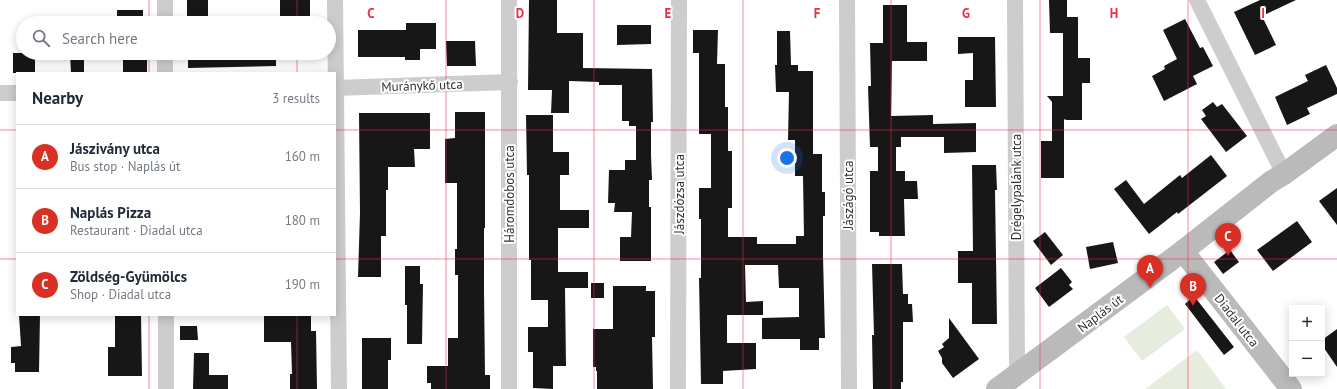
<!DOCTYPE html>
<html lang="en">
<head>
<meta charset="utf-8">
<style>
	body { margin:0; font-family:"PT Sans",sans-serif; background:#f6f6f7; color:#1f2937 }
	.controls { position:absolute; right:12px; bottom:12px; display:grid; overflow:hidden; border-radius:0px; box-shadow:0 2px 10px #0003 }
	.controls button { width:36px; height:36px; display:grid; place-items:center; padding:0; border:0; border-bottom:1px solid #e0e1e3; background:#fff; color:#1f2937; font:20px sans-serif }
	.you { position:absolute; left:787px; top:158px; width:14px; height:14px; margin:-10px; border:3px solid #fff; border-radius:50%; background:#1a73e8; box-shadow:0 0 0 6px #1a73e833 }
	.badge { display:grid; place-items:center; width:26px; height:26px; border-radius:50%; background:#d93025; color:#fff; font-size:13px; font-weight:700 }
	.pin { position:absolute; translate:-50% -33px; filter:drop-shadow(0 1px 2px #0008) }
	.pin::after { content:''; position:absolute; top:21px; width:14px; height:12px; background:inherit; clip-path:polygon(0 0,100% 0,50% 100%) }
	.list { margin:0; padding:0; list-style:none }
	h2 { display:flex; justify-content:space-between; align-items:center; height:52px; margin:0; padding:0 16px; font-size:17px }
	h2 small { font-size:13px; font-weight:400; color:#747a83 }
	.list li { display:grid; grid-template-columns:26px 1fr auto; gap:12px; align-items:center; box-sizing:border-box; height:64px; padding:0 16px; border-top:1px solid #e0e1e3 }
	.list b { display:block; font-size:15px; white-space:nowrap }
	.list p { margin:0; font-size:13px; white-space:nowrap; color:#747a83 }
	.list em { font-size:13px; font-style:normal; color:#747a83 }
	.icon { flex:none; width:22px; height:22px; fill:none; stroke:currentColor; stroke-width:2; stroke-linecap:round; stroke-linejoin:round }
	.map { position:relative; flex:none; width:1337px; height:389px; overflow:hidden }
	.search { position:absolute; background:#fff; box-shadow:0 2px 10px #0003; left:16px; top:16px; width:320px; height:44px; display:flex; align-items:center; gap:10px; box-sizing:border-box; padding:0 14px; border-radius:22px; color:#747a83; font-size:15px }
	.panel { position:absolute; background:#fff; box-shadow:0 2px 10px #0003; left:16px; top:72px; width:320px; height:244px; border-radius:0px }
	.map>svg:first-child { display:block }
	.green { fill:#e6edde }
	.building { fill:#171717 }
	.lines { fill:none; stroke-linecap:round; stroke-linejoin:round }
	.street { stroke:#cdcdcd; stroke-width:16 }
	.secondary { stroke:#bababa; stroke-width:22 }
	.grid { fill:none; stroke:#ea2f42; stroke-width:1; stroke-opacity:0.55 }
	.labels { text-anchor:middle; stroke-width:4; stroke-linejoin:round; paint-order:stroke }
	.street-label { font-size:13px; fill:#303030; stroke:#fff }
	.grid-label { font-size:13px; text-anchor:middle; font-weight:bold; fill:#ea2f42; stroke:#fff; stroke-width:4; stroke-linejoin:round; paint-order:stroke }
</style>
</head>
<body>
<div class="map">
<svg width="1337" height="389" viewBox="0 0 1337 389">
	<rect width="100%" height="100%" fill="#fff"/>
	<g class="green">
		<path d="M1167,305L1185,329L1142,361L1124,337Z"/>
		<path d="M1197,350L1226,389H1145Z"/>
	</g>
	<g class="building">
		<rect x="187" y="0" width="21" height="16"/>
		<rect x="280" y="0" width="30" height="20"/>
		<path d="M529,0H557V33H583V68L652,69L653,122H651V155L652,180H649V207H651V261H620V237H631L632,212H614L615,203H608L609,170H625V160H636V126H629V121H622V85H599V82L569,81V113H551L552,90H528Z"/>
		<path d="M1049,0H1067V17H1078V58H1090V83H1082V120H1066L1065,119L1064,120V178H1041V141H1052V102L1047,96H1063V33H1050Z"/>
		<path d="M1260,0H1296L1262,16L1276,45L1255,55L1234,12Z"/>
		<path d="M883,5H907V42H927V61H892L891,116L933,115V124L976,123V152L944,153V137H901V147H896V171H905V181H917L918,199H904L905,236H879V232H870V171H878V147H870L868,86H871L870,43H883Z"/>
		<rect x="117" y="10" width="26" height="13"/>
		<path d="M1185,19L1200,48L1203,47L1213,66L1193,76L1197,84L1164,101L1152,76L1165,69L1164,66L1177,59L1163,30Z"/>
		<path d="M406,23H436V49H420V60H405V57H358V30H406Z"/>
		<path d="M617,25H651V44L617,45Z"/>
		<path d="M693,30H718L717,64H725V107H728V151H732V208H728V237H757V244H796V236H804L803,176H795V140H788L789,92H776L775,65H777V31H790L791,65H798V71H813V154H822V192H825V216H823V256L825,338H819V350H800V339H762V318L799,317V288H779L778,265H745L746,302L763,301V315H727V343H756V369L723,371V384H701L699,278H701V219H699V188H711V134H699V53H693Z"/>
		<path d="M958,37H995L996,107H965V80H973V53L958,54Z"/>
		<path d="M446,41H475L476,66H447Z"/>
		<rect x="13" y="53" width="22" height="20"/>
		<path d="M70,53H84V73H71Z"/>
		<rect x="123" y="53" width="24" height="20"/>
		<path d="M188,53H276V66L188,68Z"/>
		<path d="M1326,65L1337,88V94L1307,108L1310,114L1287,125L1275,97L1308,81L1305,75Z"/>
		<path d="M1213,102L1217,107L1222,104L1247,136L1226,152L1201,119L1206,116L1202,110Z"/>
		<path d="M455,112H485V228H484V291L485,375H490V389H431V383H427V366H448V338H458V275H455V249H457V183H445V139L455,138Z"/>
		<path d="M359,113H430V149H414L415,167H388V190H386V236H381V277H358L360,213Z"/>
		<path d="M526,115H553V152H569V175H560V210H589V228H558V272H588V288H565L566,366H553V389L533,388V352H528V327H548V300H531V260H529V175H527Z"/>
		<path d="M1211,155L1227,176L1178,214L1177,212L1149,234L1114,189L1126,180L1144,204L1180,175L1182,178Z"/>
		<path d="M972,165H996L997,190H995L997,324H972V283H958V251H973Z"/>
		<path d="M1337,188V225L1319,201Z"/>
		<path d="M1297,221L1312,242L1273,271L1257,250Z"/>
		<path d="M1045,232L1063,255L1051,265L1033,241Z"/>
		<path d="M1113,242L1118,263L1090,269L1086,247Z"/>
		<path d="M1230,250L1239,262L1223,274L1214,262Z"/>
		<path d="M872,264H902L903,294H908V304H912L913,322H903V382H901V389H873L872,335H874Z"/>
		<path d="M405,266H420V284H423L422,344H407V305H405Z"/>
		<path d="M1061,268L1072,282L1069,285L1073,289L1049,307L1035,288Z"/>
		<rect x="591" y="283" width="13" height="15"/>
		<path d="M613,286H646V291H655V337H652L653,389H597V371H596V367H593V329H613Z"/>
		<path d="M1194,296L1234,347L1224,355L1185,304Z"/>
		<path d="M19,315H40L39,372H15V363H11V347L21,346Z"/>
		<path d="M115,315H141L142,376H108V347H115Z"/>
		<path d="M264,315H311V331H316L317,389H290V374H292L291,342H264Z"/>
		<path d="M949,318L979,359L953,378L942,363V358L938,351L944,347L942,344L949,338Z"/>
		<path d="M180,326H197L198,340H180Z"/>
		<path d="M1337,329V367L1322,345V340Z"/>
		<path d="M362,338H391V360H388V389H362Z"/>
		<path d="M194,353H209V375H228V389H193Z"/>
	</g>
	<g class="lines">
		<g class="street">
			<path d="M165,0V23"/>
			<path d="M335,0L339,389"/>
			<path d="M847,0L849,389"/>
			<path d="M1015,0L1017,374"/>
			<path d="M1197,0L1284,174"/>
			<path d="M165,73V53"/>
			<path d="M335,88L510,82"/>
			<path d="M0,93H17"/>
			<path d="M166,315V389"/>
			<path d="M509,389V0"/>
			<path d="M678,389L679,0"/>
		</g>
		<g class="secondary">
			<path d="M1183,251L1291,389"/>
			<path d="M997,389L1183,251L1272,181L1284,174L1337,135"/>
		</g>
	</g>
	<path class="grid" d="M149,0V23M297,0V23M446,0V389M594,0V389M743,0V389M891,0V389M1040,0V389M1188,0V389M149,53V73M297,53V73M0,130H17M335,130H1337M0,259H17M335,259H1337M149,315V389M297,315V389"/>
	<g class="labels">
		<g class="street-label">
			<text transform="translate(422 85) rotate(-2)" y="5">Muránykő utca</text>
			<text transform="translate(1016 187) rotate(-90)" y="5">Drégelypalánk utca</text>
			<text transform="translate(509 194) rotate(-90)" y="5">Háromdobos utca</text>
			<text transform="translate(679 194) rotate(-90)" y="5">Jászdózsa utca</text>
			<text transform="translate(848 195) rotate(-90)" y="5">Jászágó utca</text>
			<text transform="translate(1100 313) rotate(-37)" y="5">Naplás út</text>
			<text transform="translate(1237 320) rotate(52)" y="5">Diadal utca</text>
		</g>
	</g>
	<g class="grid-label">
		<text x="371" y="18">C</text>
		<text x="520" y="18">D</text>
		<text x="668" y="18">E</text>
		<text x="817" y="18">F</text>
		<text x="966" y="18">G</text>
		<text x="1114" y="18">H</text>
		<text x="1263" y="18">I</text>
	</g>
</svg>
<div class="controls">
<button>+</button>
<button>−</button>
</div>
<div class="you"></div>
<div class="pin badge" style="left:1150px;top:288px">A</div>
<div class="pin badge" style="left:1193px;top:306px">B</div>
<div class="pin badge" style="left:1228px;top:256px">C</div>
<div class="search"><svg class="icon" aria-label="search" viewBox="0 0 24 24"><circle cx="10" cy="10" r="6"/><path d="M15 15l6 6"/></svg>Search here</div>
<section class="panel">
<h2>Nearby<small>3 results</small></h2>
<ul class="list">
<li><span class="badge">A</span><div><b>Jászivány utca</b><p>Bus stop · Naplás út</p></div><em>160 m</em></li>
<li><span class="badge">B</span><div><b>Naplás Pizza</b><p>Restaurant · Diadal utca</p></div><em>180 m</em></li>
<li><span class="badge">C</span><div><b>Zöldség-Gyümölcs</b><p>Shop · Diadal utca</p></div><em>190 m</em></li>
</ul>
</section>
</div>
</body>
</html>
